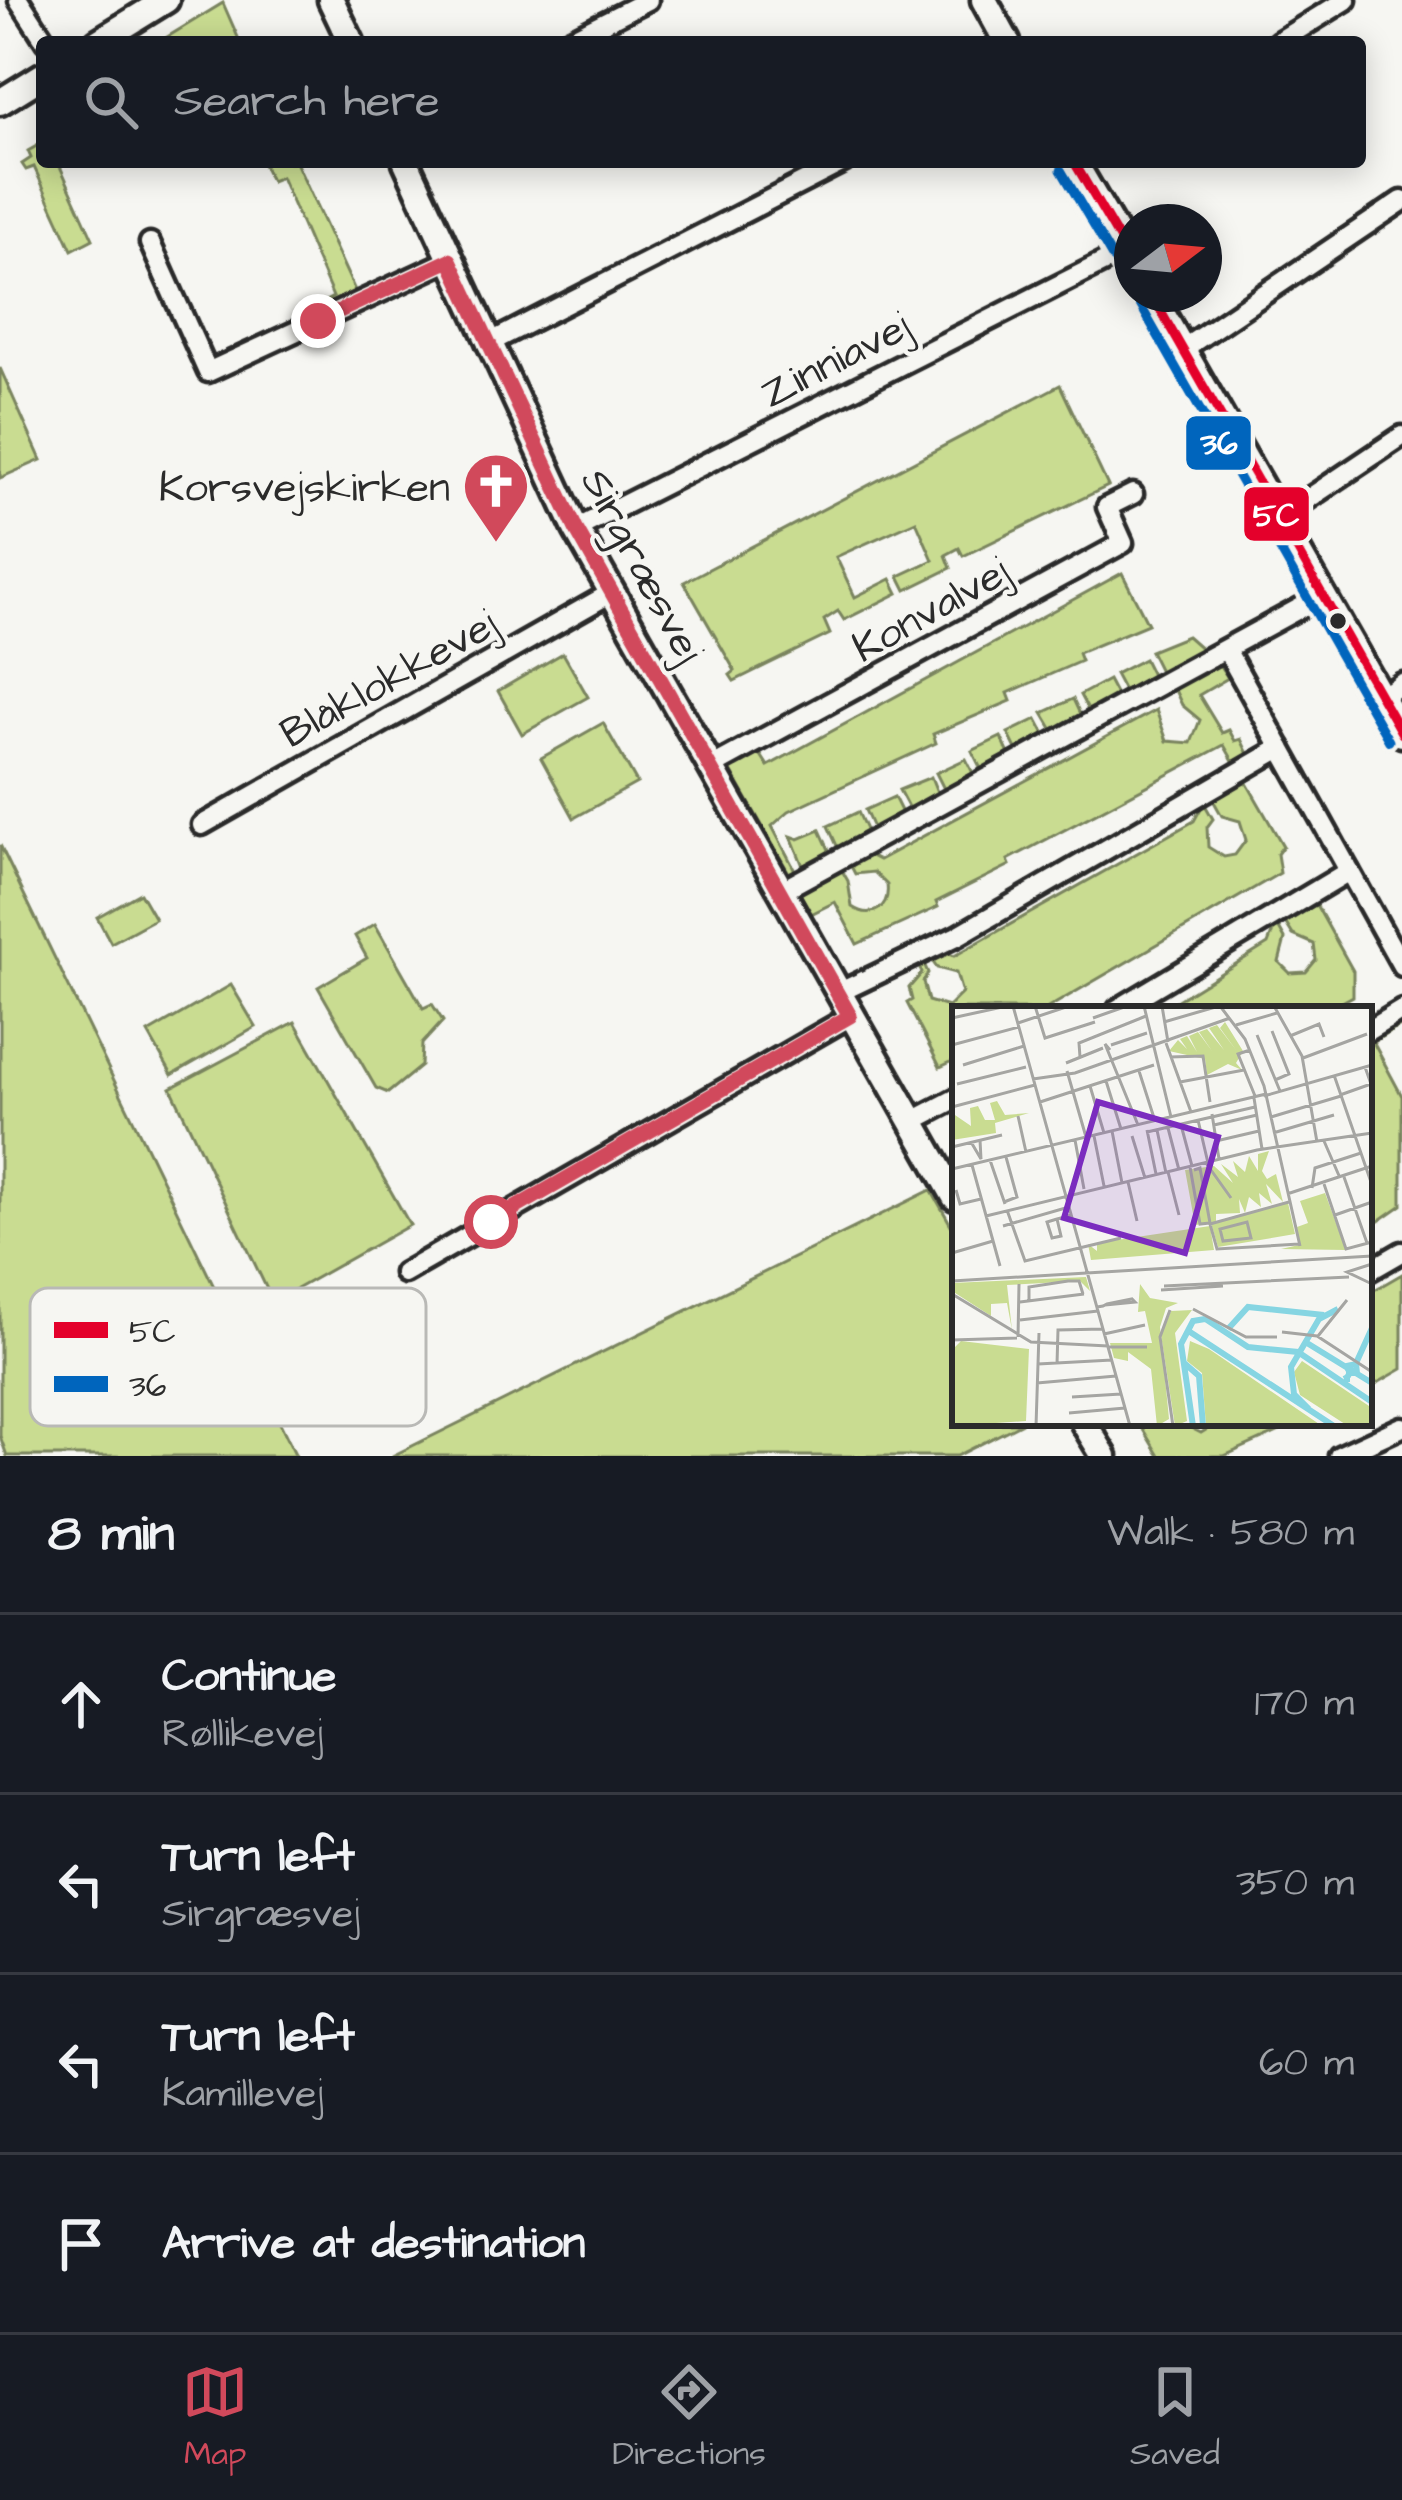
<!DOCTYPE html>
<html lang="en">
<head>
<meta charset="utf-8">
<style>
	body { margin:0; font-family:"Architects Daughter",sans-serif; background:#242831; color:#f1f3f6 }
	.compass { position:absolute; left:1114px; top:204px; width:108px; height:108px; border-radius:50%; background:#171b24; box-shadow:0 6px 30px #0003; rotate:74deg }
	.stop { position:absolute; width:36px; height:36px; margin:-27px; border:9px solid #d1495b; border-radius:50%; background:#fff }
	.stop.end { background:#d1495b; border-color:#fff; box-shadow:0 3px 12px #0008 }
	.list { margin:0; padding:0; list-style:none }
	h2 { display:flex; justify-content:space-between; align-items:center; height:156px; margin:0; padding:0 48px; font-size:51px }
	h2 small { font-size:39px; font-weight:400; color:#9ea1a6 }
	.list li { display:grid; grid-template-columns:78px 1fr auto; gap:36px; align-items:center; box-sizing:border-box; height:180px; padding:0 48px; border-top:3px solid #363941 }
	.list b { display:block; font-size:45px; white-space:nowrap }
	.list p { margin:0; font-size:39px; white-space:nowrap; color:#9ea1a6 }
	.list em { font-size:39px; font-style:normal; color:#9ea1a6 }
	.icon { flex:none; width:66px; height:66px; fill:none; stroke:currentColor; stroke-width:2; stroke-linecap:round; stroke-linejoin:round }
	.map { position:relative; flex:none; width:1402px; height:1456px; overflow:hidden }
	.search { position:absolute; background:#171b24; box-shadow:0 6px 30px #0003; left:36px; right:36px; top:36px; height:132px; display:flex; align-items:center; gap:30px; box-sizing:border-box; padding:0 42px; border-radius:12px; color:#9ea1a6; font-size:45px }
	.sheet { height:876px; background:#171b24 }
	nav { display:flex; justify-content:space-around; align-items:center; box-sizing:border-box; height:168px; border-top:3px solid #363941; background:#171b24; font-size:33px; color:#9ea1a6 }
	nav a { display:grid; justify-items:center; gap:6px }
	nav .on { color:#d1495b }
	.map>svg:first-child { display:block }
	.green { fill:#c9dc91; stroke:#7a845e; stroke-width:3 }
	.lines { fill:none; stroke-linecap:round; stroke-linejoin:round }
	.street-casing { stroke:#2b2b2b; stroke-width:27 }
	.secondary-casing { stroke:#2b2b2b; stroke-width:33 }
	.street { stroke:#f6f6f2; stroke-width:18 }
	.secondary { stroke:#f6f6f2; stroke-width:24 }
	.bus-1-casing { stroke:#f6f6f2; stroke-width:18 }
	.bus-2-casing { stroke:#f6f6f2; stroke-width:18 }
	.bus-1 { stroke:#e4002b; stroke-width:9 }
	.bus-2 { stroke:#0065bd; stroke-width:9 }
	.route { stroke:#d1495b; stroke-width:15 }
	.bus-dot { fill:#2b2b2b; stroke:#f6f6f2; stroke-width:4.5 }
	.labels { text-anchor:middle; stroke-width:9; stroke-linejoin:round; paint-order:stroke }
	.street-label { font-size:42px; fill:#2b2b2b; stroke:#f6f6f2 }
	.poi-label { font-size:42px; fill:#2b2b2b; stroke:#f6f6f2; text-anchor:end }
	.inset-river { fill:none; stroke:#86d5e2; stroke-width:6 }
	.inset-road { fill:none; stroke:#a5a5a2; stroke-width:3 }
	.view { fill:#7b2cbf; fill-opacity:0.15; stroke:#7b2cbf; stroke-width:6 }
	.inset-edge { fill:none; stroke:#2b2b2b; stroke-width:6 }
	.key { fill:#f6f6f2; stroke:#b9b9b6; stroke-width:3 }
	.key-label { font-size:33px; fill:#2b2b2b }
	.line-badge { stroke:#f6f6f2; stroke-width:4.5 }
	.badge-label { font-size:33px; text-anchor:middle; font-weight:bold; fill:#fff }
</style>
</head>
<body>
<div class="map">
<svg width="1402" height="1456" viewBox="0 0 1402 1456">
	<rect width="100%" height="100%" fill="#f6f6f2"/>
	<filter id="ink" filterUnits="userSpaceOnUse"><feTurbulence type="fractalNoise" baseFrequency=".00833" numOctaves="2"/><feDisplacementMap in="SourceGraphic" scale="24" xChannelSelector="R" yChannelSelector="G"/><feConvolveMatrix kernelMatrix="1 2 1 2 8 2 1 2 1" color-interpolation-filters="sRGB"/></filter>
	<g filter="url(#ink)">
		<g class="green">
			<path d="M223,3L240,42H159Z"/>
			<path d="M42,143V162H58L93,239L72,250L34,167L26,170L22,164L31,158L28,151Z"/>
			<path d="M262,162H296L357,295L334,306L322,303L333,297L281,177L271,181Z"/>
			<path d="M0,368L41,460L0,478Z"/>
			<path d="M1060,385L1108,486L963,556L959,548L946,555L951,568L906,590L899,576L933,560L916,521L836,557L855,597L891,579L898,593L844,620L838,611L824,620L830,634L734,681L730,675L735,671L684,582Z"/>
			<path d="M1122,573L1148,624L1078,653L1081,661L1008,693L1011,701L933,734L936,743L789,811L772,826L795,870L789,873L730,769L759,752L768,766Z"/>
			<path d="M1187,636L1203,650L1161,673L1150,651Z"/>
			<path d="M563,653L588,697L522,734L498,691Z"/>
			<path d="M1144,659L1153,677L1124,691L1115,674Z"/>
			<path d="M1218,663L1228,678L1199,695L1222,733L1229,730L1235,741L1241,739L1249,756L1235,764L1224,745L1008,860L1010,865L936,902L938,907L857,944L835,902L811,914L798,890L840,867L848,881L852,907C872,920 890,908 887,885L874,872L855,874L849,862L865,853L879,860L1156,710L1167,741L1191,743L1200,720L1182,705L1174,688Z"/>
			<path d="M1108,680L1117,697L1089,712L1080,695Z"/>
			<path d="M1073,699L1081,716L1053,730L1043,713Z"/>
			<path d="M1037,719L1045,734L1017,751L1008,733Z"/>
			<path d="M603,723L637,783L574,818L541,758Z"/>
			<path d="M1001,737L1009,754L981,769L972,751Z"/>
			<path d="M966,759L973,773L944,789L936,773Z"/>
			<path d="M931,777L937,792L909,809L899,790Z"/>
			<path d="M1244,778L1283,846L1277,854L1280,873L1046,1009H955V1060L940,1067L907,1003L912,1000L909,988L922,973L916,961L922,959L928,973L923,982L928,1001L948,1007L962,993L956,973L937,968L928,955L937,950L954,956L1194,821L1204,803L1213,819L1207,827L1208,847L1224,857L1235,855L1246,840L1240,821L1222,816L1212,798Z"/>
			<path d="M894,797L902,813L873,828L865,810Z"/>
			<path d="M858,812L867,832L838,848L828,826Z"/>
			<path d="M820,830L830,852L803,866L791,836L799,839Z"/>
			<path d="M0,845L296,1456H7L0,1436Z"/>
			<path d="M140,893L155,919L111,943L97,917Z"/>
			<path d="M1314,901L1353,971V996L1329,1009H1163L1268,944L1276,923L1285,939L1279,962L1290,973L1306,972L1316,960L1314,944L1293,935L1283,919Z"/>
			<path d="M375,924L423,1008L432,1004L443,1021L422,1044L421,1066L388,1093L376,1088L318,987L367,958L355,936Z"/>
			<path d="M231,985L256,1027L172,1075L148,1033Z"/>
			<path d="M1399,1018L1402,1025L1373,1042L1402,1096V1205L1369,1228V1036Z"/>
			<path d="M295,1022L410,1225L273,1302L171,1088Z"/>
			<path d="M931,1190L955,1232V1423H1022L957,1456H392Z"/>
			<path d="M1402,1274V1369L1369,1388V1293Z"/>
			<path d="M1139,1423H1181L1201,1433L1217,1423H1298L1224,1456H1159Z"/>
		</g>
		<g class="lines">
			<g class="street-casing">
				<g id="street">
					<path d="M19,0L46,42"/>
					<path d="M565,42L648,0"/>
					<path d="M1278,42L1346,0"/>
					<path d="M150,243L208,372L450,260"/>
					<path d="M487,344L843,162"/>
					<path d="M1183,349L1402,201"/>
					<path d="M1278,519L1402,436"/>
					<path d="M576,529L1126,251"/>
					<path d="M1227,651L1402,966"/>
					<path d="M1381,698L1402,683"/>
					<path d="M711,767L1123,543L1107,507L1133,494"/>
					<path d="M202,825L611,593"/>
					<path d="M781,891L1322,596"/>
					<path d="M838,993L957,936L1281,748"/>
					<path d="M1118,1009L1349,871"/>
					<path d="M1369,1030L1402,1010"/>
					<path d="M911,1122L955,1099"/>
					<path d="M1369,1271L1402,1252"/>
					<path d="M404,1273L851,1016"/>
					<path d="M1339,1456L1402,1427"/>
				</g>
			</g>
			<g class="secondary-casing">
				<g id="secondary">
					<path d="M331,0L351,42"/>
					<path d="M984,0L1007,42"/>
					<path d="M98,42L166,0"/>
					<path d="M0,102L42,76"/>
					<path d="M406,162L576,529L955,1197"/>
					<path d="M1074,162L1132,261"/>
					<path d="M1151,294L1402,734"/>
					<path d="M1084,1423L1104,1456"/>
				</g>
			</g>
			<use href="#street" class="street"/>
			<use href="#secondary" class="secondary"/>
			<g class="bus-1-casing">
				<g id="bus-1">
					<path d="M1074,162L1132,261"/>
					<path d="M1151,294L1402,734"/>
				</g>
			</g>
			<g class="bus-2-casing">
				<g id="bus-2">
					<path d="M1061,170L1119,269"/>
					<path d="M1138,301L1389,741"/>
				</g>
			</g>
			<use href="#bus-1" class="bus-1"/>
			<use href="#bus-2" class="bus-2"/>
		</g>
	</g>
	<g class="lines" filter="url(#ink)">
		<path class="route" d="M318,321L450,260L576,529L850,1016L491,1222"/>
	</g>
	<defs>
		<g id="church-pin" transform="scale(3.45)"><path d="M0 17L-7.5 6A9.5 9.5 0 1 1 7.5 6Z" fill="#d1495b" stroke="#f6f6f2"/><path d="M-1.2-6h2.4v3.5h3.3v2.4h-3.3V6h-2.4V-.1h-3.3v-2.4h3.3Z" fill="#fff"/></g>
	</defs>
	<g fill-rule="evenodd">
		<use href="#church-pin" x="496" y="486"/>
	</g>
	<circle class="bus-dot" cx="1338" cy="621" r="10"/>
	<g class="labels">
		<g class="street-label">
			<text transform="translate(835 358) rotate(-27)" y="15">Zinniavej</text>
			<text transform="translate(644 565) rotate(62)" y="15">Sirgræsvej</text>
			<text transform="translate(930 608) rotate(-29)" y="15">Konvalvej</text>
			<text transform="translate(388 677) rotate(-29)" y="15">Blåklokkevej</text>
		</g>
		<g class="poi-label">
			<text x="450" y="501">Korsvejskirken</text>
		</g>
	</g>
	<g transform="translate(952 1006)">
		<rect width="420" height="420" fill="#f6f6f2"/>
		<path d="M273,16L291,45L284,57L290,64L276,58L255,69L253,53L217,45L226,34L235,43L228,33L235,30L245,46L237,30L246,26L260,45L247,26L255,23L272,44L257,22L265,19L284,44L268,22ZM45,95L53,109L77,107L43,117L44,127L0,134V107L19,120L18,102L26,100L33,114H43L38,97ZM317,145L310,165L315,173L324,168L331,196L314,178L320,198L307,187L309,201L297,191L293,207L287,193L288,207L264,208V216L336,197L343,228L266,241L259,217L243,219L233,164L262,160L281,177L269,158L286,171L281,155L293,166L297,150L306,165V148ZM373,187L394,244L329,243L347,239L345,221L356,217L348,195ZM258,220L262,244L139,254L136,238L145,245V237ZM134,271L138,285L128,275L55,279L60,324L55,297L39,298V310L0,285V277ZM188,278L198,292L226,297L214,302L208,321L217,413L205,420L199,363L176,346V355L162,352L158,337H200L193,305L186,306ZM240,304L223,327L235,415L223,420L209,329L219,305ZM9,335L77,343L74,415L0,420V344ZM238,335L257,343L370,420H254L250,367L235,355ZM350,355L417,400L420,420H396L348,389L342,366Z" fill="#c9dc91"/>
		<path class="inset-river" d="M252,312L296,341L346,346L420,396M276,323L296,301L372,309M235,324L382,420M355,337L420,377M405,355L420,322M231,356L247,370L251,420M392,373L394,372L396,370L397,368L399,367H405L404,358L394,360L397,365V368L396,370L395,371V376M357,403L342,388L339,361L367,313L386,303M241,420L229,338L241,315L253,313"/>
		<path class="inset-road" d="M61,0L178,420M83,0L93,32L143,16M192,0L219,111M210,0L216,36M268,0L293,33L312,80L348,240M322,0L350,50L365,136M0,12L55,0M141,12L175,0M212,16L267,0M66,17L117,0M284,19L325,7M320,25L337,68L323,74M305,29L328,85M338,30L367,18L372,31M214,37L239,106M0,39L67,21M159,39L195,27M158,44L153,38L186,119M298,44L286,48L303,90M128,51L127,37L194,10M218,51L251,50L258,96M351,52L415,28M114,57L151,42M11,59L72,40M115,65L134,131M187,65L203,115M382,69L420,179M81,73L123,67L278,12M154,75L169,123M228,76L292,64M5,78L74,61M138,80L152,127M388,89L419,78L413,61M312,90L420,59M302,92L310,143M88,96L202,59M0,101L83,79M260,108L267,153M66,110L74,146M319,111L389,90M246,114L256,157M229,119L240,160M262,119L305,109M216,122L227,164M195,124L204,168M205,124L214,167M160,125L170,177M195,126L303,101M321,127L382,109M142,130L152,180M180,130L193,172M123,134L132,183M264,135L307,125M372,135L388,172M19,136L29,153L28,134M0,141L50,129M38,154L53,198M254,157L279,192M20,159L48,260M238,161L248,218L258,217L248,162L242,164M0,163L314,88M216,166L227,209M392,171L415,237M176,176L185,215M372,178L394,243L420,236M360,182L363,162L409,147M4,184L8,198L29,193M335,188L420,160M52,196L65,191L54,151M55,204L73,255L169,232M383,209L420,196M34,210L305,144L420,127M105,213L109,230L100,232L95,216L105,213L113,211L119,209M295,216L299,232L271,235L268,223ZM258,218L265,243L347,238M258,218L337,196M51,220L117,201M0,247L41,235M420,258L395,266L420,278M0,275L420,250M212,280L397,271M209,284L271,280M0,288L79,336L156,340M77,295V281L116,275H127L131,288M68,296L132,288M145,301L151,300L155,298L180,293L183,296L153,299M241,303L294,331H325M218,304L208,331L221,420M68,314L146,305M330,326L365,330L420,366M152,328L193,319M366,330L395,294M66,331L67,278M0,334L65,332M156,341H195M86,358L160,354M105,358L106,324L151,323M85,377L164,370M120,391L169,388M117,407L173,402M84,420L87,327"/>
		<path class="view" d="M146,96L266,131L233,247L112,212Z"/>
		<rect width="420" height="420" class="inset-edge"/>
	</g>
	<rect x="30" y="1288" width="396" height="138" rx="18" class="key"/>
	<rect x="54" y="1322" width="54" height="16" fill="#e4002b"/>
	<rect x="54" y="1376" width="54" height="16" fill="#0065bd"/>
	<g class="key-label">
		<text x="129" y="1342">5C</text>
		<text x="129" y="1396">36</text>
	</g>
	<g class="line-badge">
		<rect x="1184" y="414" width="69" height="58" rx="12" fill="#0065bd"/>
		<rect x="1242" y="485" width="69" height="58" rx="12" fill="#e4002b"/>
	</g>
	<g class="badge-label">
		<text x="1219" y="454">36</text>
		<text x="1276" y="526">5C</text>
	</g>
</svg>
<svg class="compass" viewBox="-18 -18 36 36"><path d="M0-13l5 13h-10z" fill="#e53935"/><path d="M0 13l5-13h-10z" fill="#9ea1a6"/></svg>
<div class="stop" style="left:491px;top:1222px"></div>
<div class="stop end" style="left:318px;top:321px"></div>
<div class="search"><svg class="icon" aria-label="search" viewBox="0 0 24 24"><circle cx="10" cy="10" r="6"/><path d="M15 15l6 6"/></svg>Search here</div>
</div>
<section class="sheet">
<h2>8 min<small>Walk · 580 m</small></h2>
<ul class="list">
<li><svg class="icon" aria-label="ahead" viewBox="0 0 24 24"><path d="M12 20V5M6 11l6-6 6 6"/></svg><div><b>Continue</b><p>Røllikevej</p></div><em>170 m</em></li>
<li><svg class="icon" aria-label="left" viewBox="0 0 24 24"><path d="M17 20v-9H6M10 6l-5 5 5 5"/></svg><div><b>Turn left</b><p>Sirgræsvej</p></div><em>350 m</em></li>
<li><svg class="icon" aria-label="left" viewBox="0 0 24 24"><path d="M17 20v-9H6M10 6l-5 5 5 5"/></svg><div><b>Turn left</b><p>Kamillevej</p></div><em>60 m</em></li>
<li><svg class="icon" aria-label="arrive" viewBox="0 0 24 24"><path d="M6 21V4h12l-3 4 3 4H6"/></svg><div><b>Arrive at destination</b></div></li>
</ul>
</section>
<nav>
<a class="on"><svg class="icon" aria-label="map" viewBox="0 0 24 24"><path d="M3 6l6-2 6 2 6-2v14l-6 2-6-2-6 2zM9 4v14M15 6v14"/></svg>Map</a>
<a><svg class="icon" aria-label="directions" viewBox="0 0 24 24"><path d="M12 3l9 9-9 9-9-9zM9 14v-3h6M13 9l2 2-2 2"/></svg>Directions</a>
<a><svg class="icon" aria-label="saved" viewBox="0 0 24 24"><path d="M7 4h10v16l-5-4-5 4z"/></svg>Saved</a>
</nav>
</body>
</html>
